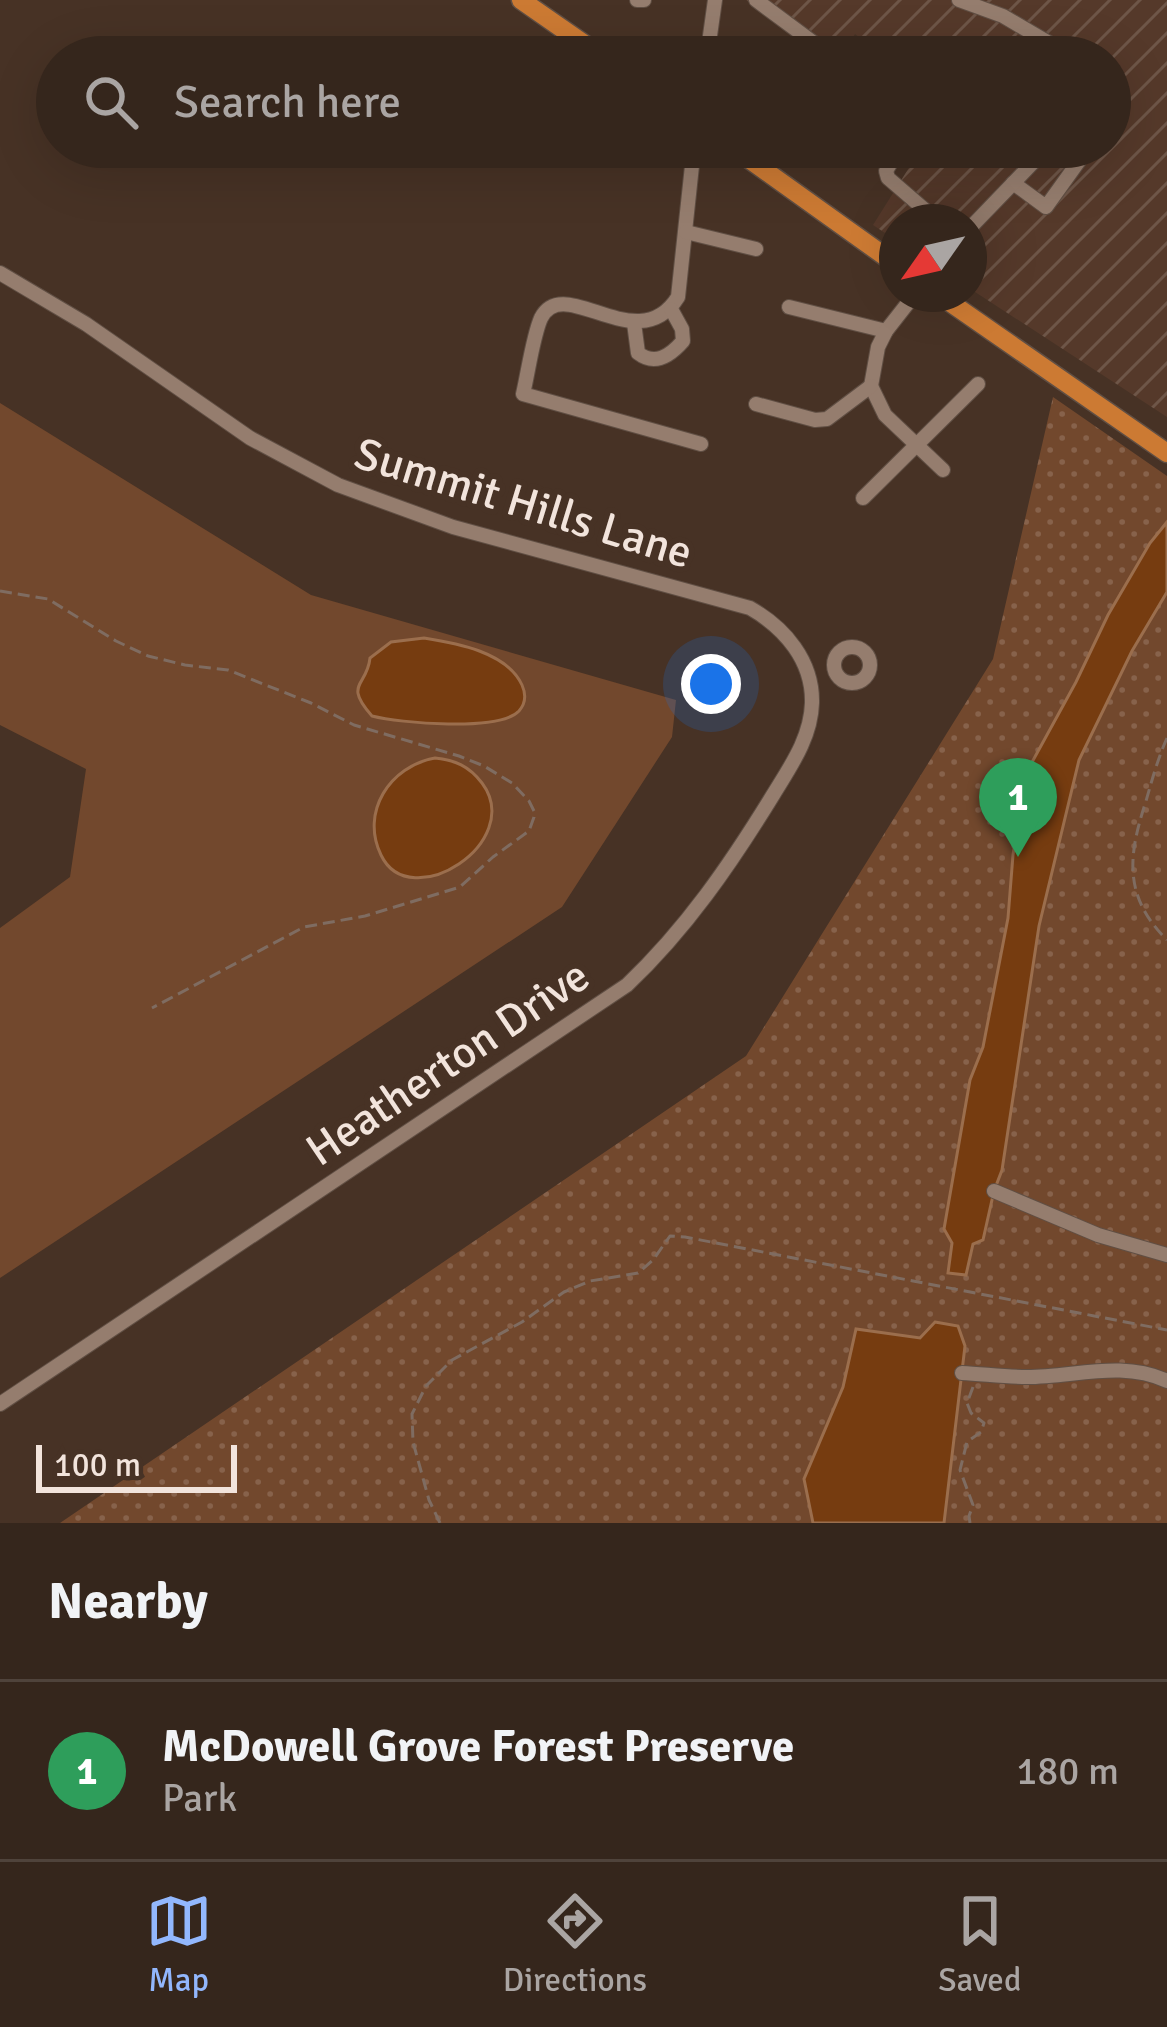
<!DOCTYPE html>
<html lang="en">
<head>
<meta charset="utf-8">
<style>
	body { margin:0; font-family:Signika,sans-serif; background:#3d2e25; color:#f1f3f6 }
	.compass { position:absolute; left:879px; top:204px; width:108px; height:108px; border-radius:50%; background:#35261c; box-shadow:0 12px 48px #0002; rotate:236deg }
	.scale { position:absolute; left:36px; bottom:30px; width:201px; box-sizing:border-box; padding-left:12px; border:6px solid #f2e4dc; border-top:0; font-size:33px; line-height:42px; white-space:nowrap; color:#f2e4dc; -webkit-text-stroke:9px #473225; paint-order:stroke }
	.you { position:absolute; left:711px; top:684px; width:42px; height:42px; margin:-30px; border:9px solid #fff; border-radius:50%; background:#1a73e8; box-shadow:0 0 0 18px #1a73e833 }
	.badge { display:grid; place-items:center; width:78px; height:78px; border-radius:50%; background:#92b7fd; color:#fff; font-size:39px; font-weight:700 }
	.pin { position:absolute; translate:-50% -99px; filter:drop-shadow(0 3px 6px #0008) }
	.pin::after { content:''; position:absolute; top:63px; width:42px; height:36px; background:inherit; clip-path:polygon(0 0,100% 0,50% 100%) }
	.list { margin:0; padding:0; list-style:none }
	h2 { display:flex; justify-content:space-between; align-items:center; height:156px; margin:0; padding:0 48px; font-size:51px }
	h2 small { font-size:39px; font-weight:400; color:#aaa5a3 }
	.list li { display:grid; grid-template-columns:78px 1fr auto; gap:36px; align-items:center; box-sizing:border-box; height:180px; padding:0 48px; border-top:3px solid #4f433b }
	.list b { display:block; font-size:45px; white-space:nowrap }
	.list p { margin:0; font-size:39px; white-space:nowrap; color:#aaa5a3 }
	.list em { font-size:39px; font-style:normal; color:#aaa5a3 }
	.icon { flex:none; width:66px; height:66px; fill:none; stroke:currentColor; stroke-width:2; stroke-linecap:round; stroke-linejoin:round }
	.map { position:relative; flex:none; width:1167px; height:1523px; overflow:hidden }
	.search { position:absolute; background:#35261c; box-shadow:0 12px 48px #0002; left:36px; right:36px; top:36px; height:132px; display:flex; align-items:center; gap:30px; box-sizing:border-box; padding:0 42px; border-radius:66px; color:#aaa5a3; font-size:45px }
	.sheet { height:336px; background:#35261c }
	nav { display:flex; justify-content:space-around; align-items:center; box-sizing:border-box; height:168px; border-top:3px solid #4f433b; background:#35261c; font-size:33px; color:#aaa5a3 }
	nav a { display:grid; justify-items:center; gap:6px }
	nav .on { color:#92b7fd }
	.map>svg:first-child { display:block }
	.industrial { fill:url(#industrial-furrows) }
	.grass { fill:#72482d }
	.park { fill:url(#park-dots) }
	.water { fill:#763c10; stroke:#9b6e4d; stroke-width:3 }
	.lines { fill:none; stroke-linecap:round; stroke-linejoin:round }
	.minor-casing { stroke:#604f44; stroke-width:16 }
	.major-casing { stroke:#604f44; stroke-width:21 }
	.path { stroke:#7f6c61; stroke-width:3; stroke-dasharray:12 6; stroke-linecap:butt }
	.minor { stroke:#957d6e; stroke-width:14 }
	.major { stroke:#cc7a33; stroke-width:18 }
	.labels { text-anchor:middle; stroke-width:12; stroke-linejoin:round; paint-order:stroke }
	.street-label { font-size:45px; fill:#f2e4dc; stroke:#473225 }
</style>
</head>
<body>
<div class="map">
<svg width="1167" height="1523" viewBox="0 0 1167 1523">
	<defs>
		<pattern id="industrial-furrows" width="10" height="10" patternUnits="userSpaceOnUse" patternTransform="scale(3)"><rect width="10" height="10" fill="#55392a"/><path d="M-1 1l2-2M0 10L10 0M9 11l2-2" fill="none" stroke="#6e5648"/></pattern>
		<pattern id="park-dots" width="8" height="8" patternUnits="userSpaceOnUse" patternTransform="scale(3)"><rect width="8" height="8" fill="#72482d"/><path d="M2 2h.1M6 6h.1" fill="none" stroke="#87624b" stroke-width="1.8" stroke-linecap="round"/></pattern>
	</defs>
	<rect width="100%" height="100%" fill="#473225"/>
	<path class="industrial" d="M746,0H1167V417L969,288V222H897V241L873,225L922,147H1110V57H886L855,34L839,57H829Z"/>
	<path class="grass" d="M0,403L311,595L676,700L672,737L562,907L0,1278V928L70,877L86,769L0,725Z"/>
	<path class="park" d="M1053,397L1167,476V1523H60L746,1056L993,659Z"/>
	<g class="water">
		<path d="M1167,522V592L1132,651L1079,760L1039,926L1002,1170L994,1191L983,1240L973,1244L966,1275L948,1273L952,1243L944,1229L970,1080L983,1047L1008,918L1013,855L1025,775L1076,682L1108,615L1150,543Z"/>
		<path d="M424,638C456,643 507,652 522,685C526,694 526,703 519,711C499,732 399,723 372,716C343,683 367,687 370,658L391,642Z"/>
		<path d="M435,758C455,760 469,766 482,783C526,842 410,916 381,855C360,812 390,766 435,758Z"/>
		<path d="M935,1322L958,1326L965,1346L944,1523H813L804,1479L843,1387L856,1329L920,1338Z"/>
	</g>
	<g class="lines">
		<g class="minor-casing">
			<g id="minor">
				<path d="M637,0H644"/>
				<path d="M756,0L814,43L840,57"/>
				<path d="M959,0L1003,16L1073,57"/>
				<path d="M707,57L715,0"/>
				<path d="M694,147L678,297C638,361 564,272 541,318C533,336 528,373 523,394L701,444"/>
				<path d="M900,147L886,171L888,178L939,222"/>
				<path d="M1013,183L1046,207L1079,161L1058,147"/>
				<path d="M969,229L1048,147"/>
				<path d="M686,232L756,249"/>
				<path d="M0,273L86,324L250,438L338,485L453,527L750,608C785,628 813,661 812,703C811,738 790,767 773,795C730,865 686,929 627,985L0,1404"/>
				<path d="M789,307L886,331"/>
				<path d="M634,323L638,353C655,366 670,356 683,341L682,329L671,309"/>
				<path d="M871,386L885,415L943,470"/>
				<path d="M871,386L878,347L886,331L915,294"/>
				<path d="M756,404L815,420L827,419L871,386"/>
				<path d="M863,498L978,384"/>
				<circle cx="852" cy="665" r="18"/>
				<path d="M994,1191L1098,1235L1167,1255"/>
				<path d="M962,1373C983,1374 1006,1377 1027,1377C1075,1377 1122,1360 1167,1381"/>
			</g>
		</g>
		<g class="major-casing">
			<g id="major">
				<path d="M521,0L603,57"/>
				<path d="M732,147L897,265"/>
				<path d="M938,294L1167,453"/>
			</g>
		</g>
		<g class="path">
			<path d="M0,591L48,599L116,641L148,656L185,665L228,670L311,703L354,725L459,756L484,766L512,783L529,801L534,811V817L529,831L493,857L460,887L365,916L304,927L152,1008"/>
			<path d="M1167,738C1158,758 1152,780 1146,801C1128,856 1123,896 1167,940"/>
			<path d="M440,1523L429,1500L413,1442L412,1414L426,1386L452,1360L522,1322L564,1292L590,1281L638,1273L653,1260L670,1236L685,1237L1167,1330"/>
			<path d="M970,1523L969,1516L973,1505L960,1470L967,1442L981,1432L984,1423L971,1413L967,1403L973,1387"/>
		</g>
		<use href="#minor" class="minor"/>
		<use href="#major" class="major"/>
	</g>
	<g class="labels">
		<g class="street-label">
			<text transform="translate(524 502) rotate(17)" y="16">Summit Hills Lane</text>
			<text transform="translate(447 1062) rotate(-34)" y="16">Heatherton Drive</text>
		</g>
	</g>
</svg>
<svg class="compass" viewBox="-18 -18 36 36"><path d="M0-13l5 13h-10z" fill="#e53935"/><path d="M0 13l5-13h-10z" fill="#aaa5a3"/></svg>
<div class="scale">100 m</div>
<div class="you"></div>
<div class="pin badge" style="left:1018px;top:857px;background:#2e9e5b">1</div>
<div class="search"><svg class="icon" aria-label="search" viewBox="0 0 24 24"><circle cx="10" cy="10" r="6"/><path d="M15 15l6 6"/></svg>Search here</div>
</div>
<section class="sheet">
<h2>Nearby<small></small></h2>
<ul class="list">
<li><span class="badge" style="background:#2e9e5b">1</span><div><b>McDowell Grove Forest Preserve</b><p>Park</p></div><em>180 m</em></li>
</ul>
</section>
<nav>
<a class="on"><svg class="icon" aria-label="map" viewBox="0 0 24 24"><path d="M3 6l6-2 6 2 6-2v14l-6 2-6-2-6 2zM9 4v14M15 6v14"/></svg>Map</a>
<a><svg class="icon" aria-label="directions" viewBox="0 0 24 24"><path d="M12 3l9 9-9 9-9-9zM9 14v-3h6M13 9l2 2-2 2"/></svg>Directions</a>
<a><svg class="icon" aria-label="saved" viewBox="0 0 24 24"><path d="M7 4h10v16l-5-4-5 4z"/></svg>Saved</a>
</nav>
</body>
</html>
